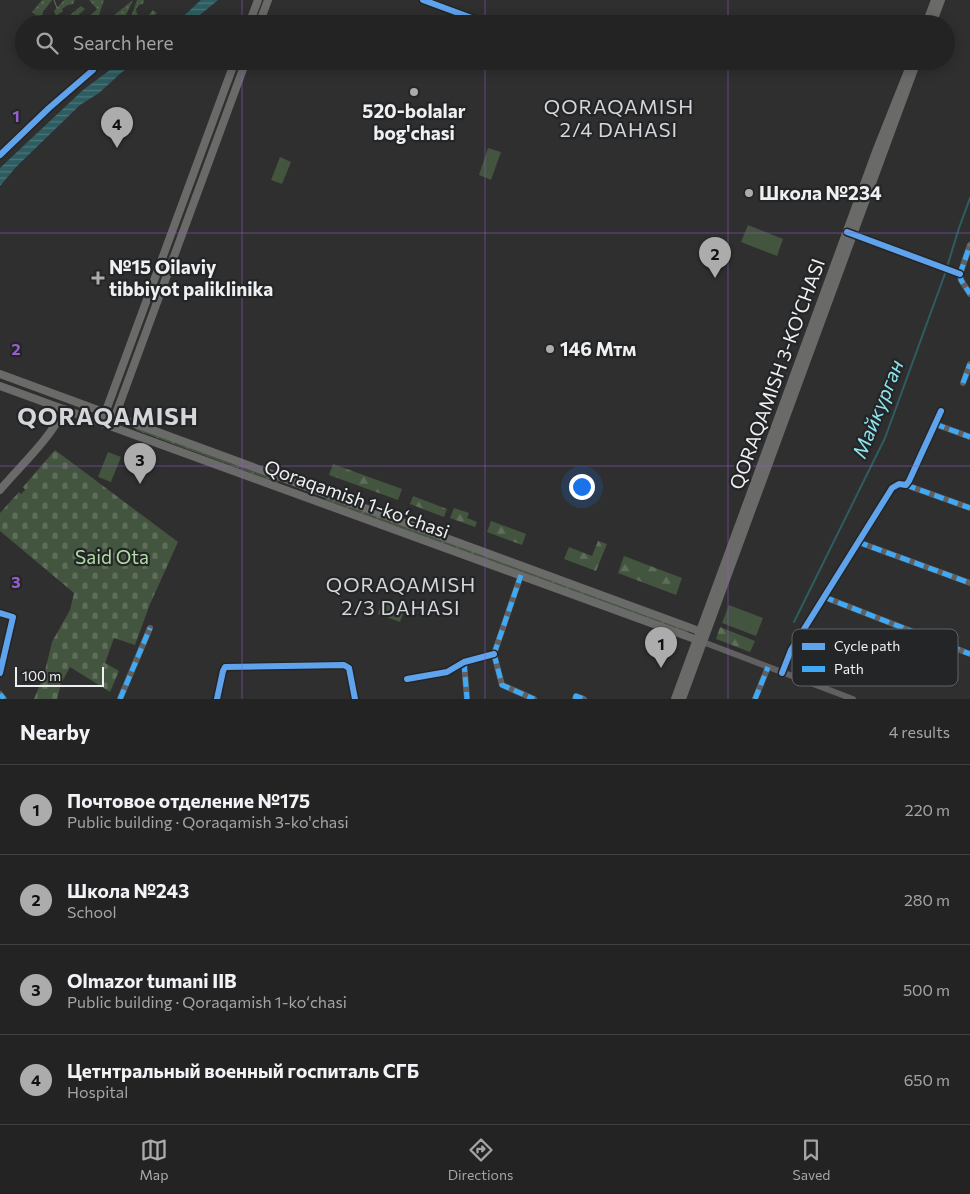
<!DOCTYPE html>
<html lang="en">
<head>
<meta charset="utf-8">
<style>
	body { margin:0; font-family:Commissioner,sans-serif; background:#2b2b2c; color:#f1f3f6 }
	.scale { position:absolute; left:15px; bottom:12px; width:89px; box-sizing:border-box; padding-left:5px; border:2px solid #eff0f1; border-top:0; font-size:14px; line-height:18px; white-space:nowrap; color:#eff0f1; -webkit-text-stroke:4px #242527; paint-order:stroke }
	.you { position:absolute; left:581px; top:486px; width:18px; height:18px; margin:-12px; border:4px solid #fff; border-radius:50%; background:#1a73e8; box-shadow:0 0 0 8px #1a73e833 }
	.badge { display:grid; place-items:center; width:32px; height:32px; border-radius:50%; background:#acacad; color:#111; font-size:16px; font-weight:700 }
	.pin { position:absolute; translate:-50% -41px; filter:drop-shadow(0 1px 2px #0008) }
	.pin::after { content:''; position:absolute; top:26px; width:18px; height:15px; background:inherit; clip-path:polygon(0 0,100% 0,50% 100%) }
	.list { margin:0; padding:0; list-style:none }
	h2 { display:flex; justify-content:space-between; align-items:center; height:65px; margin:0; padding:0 20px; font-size:21px }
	h2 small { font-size:16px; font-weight:400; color:#a3a4a6 }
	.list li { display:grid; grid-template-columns:32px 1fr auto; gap:15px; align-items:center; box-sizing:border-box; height:90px; padding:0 20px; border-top:1px solid #404041 }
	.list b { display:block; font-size:19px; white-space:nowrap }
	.list p { margin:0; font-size:16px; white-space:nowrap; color:#a3a4a6 }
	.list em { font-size:16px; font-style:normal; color:#a3a4a6 }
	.icon { flex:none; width:28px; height:28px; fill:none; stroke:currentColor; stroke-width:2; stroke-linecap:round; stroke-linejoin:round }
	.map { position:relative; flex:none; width:970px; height:699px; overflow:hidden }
	.search { position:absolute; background:#232324; box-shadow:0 2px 12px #0003; left:15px; right:15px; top:15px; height:55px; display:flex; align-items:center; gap:12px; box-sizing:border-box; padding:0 18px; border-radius:28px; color:#a3a4a6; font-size:19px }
	.sheet { height:425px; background:#232324 }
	nav { display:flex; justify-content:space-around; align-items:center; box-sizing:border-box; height:70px; border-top:1px solid #404041; background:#232324; font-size:14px; color:#a3a4a6 }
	nav a { display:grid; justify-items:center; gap:2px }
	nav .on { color:#acacad }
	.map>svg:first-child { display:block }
	.grass { fill:url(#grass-dots) }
	.forest { fill:url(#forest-firs) }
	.cemetery { fill:url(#cemetery-stones) }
	.garden { fill:#43553f }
	.water { fill:url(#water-rules) }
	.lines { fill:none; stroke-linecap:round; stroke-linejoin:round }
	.stream { stroke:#2e5d61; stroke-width:2 }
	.minor { stroke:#606060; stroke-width:6 }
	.major { stroke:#6a6a69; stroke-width:8 }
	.tram { stroke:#6d6d6d; stroke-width:1 }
	.quiet { stroke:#3fa9f5; stroke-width:5; stroke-dasharray:10 5; stroke-linecap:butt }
	.cycleway-casing { stroke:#242527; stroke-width:9 }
	.cycleway { stroke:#60a3ed; stroke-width:6 }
	.grid { fill:none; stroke:#985dcc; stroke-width:1; stroke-opacity:0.55 }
	.poi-dot { fill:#acacad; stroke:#242527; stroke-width:2 }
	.labels { text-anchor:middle; stroke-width:4.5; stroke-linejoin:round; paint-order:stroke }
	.poi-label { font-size:19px; font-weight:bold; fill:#eff0f1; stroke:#242527; text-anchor:start }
	.street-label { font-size:19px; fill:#eff0f1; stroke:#242527 }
	.park-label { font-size:19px; fill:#b0dca6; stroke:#242527 }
	.neighbourhood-label { font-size:20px; letter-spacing:1px; fill:#d5d6d9; stroke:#242527 }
	.water-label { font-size:20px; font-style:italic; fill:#8ee7ee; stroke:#242527 }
	.district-label { font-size:24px; font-weight:bold; letter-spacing:1px; fill:#d5d6d9; stroke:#242527 }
	.key { fill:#242527; stroke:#616264; stroke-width:1 }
	.key-label { font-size:14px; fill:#eff0f1 }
	.grid-label { font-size:16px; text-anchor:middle; font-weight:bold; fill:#985dcc; stroke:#242527; stroke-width:4.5; stroke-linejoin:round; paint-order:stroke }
</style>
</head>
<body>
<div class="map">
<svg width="970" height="699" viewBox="0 0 970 699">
	<defs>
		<pattern id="grass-dots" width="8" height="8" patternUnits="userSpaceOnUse" patternTransform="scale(1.25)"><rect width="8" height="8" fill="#43553f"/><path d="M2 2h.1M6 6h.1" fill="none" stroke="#5e6e5b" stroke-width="1.8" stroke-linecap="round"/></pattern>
		<pattern id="forest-firs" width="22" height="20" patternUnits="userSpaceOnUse" patternTransform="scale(1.25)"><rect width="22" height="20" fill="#43553f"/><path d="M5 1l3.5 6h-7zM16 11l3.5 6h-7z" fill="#5e6e5b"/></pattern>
		<pattern id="cemetery-stones" width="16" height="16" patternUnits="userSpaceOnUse" patternTransform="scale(1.25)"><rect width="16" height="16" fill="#43553f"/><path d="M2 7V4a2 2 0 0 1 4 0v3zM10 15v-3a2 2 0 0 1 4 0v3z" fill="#5e6e5b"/></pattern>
		<pattern id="water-rules" width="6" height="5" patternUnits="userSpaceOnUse" patternTransform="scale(1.25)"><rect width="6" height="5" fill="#2e5d61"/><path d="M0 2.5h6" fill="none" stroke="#4d7578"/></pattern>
	</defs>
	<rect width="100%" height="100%" fill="#2f2f30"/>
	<g class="grass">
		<path d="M42,0H52L42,13L44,17L51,24H47L32,12Z"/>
		<path d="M64,0H75L73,4L68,5L62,9L63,11L56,16L54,11Z"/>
		<path d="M89,0H104L98,18L92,24H89L85,21L97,9Z"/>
		<path d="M133,0L126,15L109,19Z"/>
		<path d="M137,0H144L143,4L139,5L136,9L137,14L140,17L147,18L151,12L153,10L157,13L144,24H137L131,17Z"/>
		<path d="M81,6L85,9L73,20L74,24H64V20Z"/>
		<path d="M134,427L278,481V483L136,430Z"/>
		<path d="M326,498L688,631L687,633L325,500Z"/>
	</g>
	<g class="forest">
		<path d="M333,464L402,489L398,500L329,475Z"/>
		<path d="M413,496L447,509L444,517L410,504Z"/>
		<path d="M454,508L469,513L467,518L477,522L475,527L450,518Z"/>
		<path d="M491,521L526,534L522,545L487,532Z"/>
		<path d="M598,541L607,544L596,571L564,559L569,547L592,556Z"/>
		<path d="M624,556L682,578L676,595L618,573Z"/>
		<path d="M720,627L755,641L750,652L716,639Z"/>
	</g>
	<path class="cemetery" d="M55,450L178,542L150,604L135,645L114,638L105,663L119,671L110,692L70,667L61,684L57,699H34L44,675L52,642L70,610L74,593L0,531V513L19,492L21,494L25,490L23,487Z"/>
	<g class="garden">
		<path d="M488,148L501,152L491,180L479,175Z"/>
		<path d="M280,157L291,162L282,184L271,180Z"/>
		<path d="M748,225L783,239L777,256L741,242Z"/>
		<path d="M108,452L121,457L111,482L98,477Z"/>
		<path d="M382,601L405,609L400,622L378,614Z"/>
		<path d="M729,605L763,618L756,636L722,623Z"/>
	</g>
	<g class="water">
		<path d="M201,0H218L189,24H175Z"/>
		<path d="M122,61H139L122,72L99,93L80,105L16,167L0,186V168L83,90Z"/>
	</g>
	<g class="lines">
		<g class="stream">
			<path d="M947,267L959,228L970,198"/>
			<path d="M794,622L885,438L946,271"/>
		</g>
		<g class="minor">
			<path d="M423,0L488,24"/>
			<path d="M0,155L49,108L93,70"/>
			<path d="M850,233L960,274"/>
			<path d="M960,274L970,245"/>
			<path d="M960,274L961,280L970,294"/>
			<path d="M963,383L970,364"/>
			<path d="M935,424L970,437"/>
			<path d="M906,485L970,508"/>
			<path d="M858,542L970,583"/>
			<path d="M824,597L970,654"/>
			<path d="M0,613L13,617L0,673"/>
			<path d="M703,642L853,699"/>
			<path d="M494,654L521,575"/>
			<path d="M494,654L502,685L534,699"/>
			<path d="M464,662L467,699"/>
			<path d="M782,673L791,650L892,488L899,484L906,485L909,481L941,411"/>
			<path d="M407,679L447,672L464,662L494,654"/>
			<path d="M0,694L4,699"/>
			<path d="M120,699L150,628"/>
			<path d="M217,699L223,671L225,667L344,665L349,668L355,699"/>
			<path d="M575,699L576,696L584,699"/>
			<path d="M755,699L768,667"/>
		</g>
		<g class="major">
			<path d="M249,24L258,0"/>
			<path d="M259,24L268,0"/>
			<path d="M926,24L935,0"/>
			<path d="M932,24L941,0"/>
			<path d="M0,374L699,631"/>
			<path d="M0,386L703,642"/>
			<path d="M104,416L235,61"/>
			<path d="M114,419L246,61"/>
			<path d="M0,490C21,465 51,438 64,409"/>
			<path d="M675,699L877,149L912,61"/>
			<path d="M682,699L917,61"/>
		</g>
		<path class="tram" d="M54,0L57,8"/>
		<g class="quiet">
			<path d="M960,274L970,245"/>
			<path d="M960,274L961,280L970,294"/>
			<path d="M963,383L970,364"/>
			<path d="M935,424L970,437"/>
			<path d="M906,485L970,508"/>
			<path d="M858,542L970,583"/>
			<path d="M824,597L970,654"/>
			<path d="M494,654L521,575"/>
			<path d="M494,654L502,685L534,699"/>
			<path d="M464,662L467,699"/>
			<path d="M0,694L4,699"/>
			<path d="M120,699L150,628"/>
			<path d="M575,699L576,696L584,699"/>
			<path d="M755,699L768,667"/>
		</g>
		<g class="cycleway-casing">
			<g id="cycleway">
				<path d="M423,0L488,24"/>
				<path d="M0,155L49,108L93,70"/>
				<path d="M847,232L960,274"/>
				<path d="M0,613L13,617L0,673"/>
				<path d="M782,673L791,650L892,488L899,484L906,485L909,481L941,411"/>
				<path d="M407,679L447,672L464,662L494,654"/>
				<path d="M217,699L223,671L225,667L344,665L349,668L355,699"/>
			</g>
		</g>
		<use href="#cycleway" class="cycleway"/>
	</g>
	<path class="grid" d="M242,0V24M485,0V24M728,0V24M242,61V699M485,61V699M728,61V699M0,233H970M0,466H970"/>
	<g class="poi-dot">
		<circle cx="414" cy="92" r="5"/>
		<circle cx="749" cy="193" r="5"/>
		<path d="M95.5 270.5h5v5h5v5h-5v5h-5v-5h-5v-5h5z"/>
		<circle cx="550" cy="349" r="5"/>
	</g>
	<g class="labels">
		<g class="poi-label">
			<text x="414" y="118" text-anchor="middle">520-bolalar<tspan x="414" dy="22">bog'chasi</tspan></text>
			<text x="759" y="200">Школа №234</text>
			<text x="109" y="274">№15 Oilaviy<tspan x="109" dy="22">tibbiyot paliklinika</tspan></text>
			<text x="560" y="356">146 Мтм</text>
		</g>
		<g class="street-label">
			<text transform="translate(777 374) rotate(-70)" y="7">QORAQAMISH 3-KO'CHASI</text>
			<text transform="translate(357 499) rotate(20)" y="7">Qoraqamish 1-koʻchasi</text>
		</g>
		<g class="park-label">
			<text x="112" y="564">Said Ota</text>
		</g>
		<g class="neighbourhood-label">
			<text x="619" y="114">QORAQAMISH<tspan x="619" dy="23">2/4 DAHASI</tspan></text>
			<text x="401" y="592">QORAQAMISH<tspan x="401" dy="23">2/3 DAHASI</tspan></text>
		</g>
		<g class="water-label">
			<text transform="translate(878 409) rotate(-68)" y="7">Майкурган</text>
		</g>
		<g class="district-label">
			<text x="108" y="425">QORAQAMISH</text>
		</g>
	</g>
	<rect x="792" y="629" width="166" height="57" rx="8" class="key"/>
	<rect x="802" y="643" width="23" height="7" fill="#60a3ed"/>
	<rect x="802" y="666" width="23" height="6" fill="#3fa9f5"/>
	<g class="key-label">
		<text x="834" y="651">Cycle path</text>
		<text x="834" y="674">Path</text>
	</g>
	<g class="grid-label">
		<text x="16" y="122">1</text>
		<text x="16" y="355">2</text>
		<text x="16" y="588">3</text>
	</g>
</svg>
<div class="scale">100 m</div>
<div class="you"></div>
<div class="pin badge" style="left:661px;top:668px">1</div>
<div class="pin badge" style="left:715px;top:278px">2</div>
<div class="pin badge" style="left:140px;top:484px">3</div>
<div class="pin badge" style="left:117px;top:148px">4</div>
<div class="search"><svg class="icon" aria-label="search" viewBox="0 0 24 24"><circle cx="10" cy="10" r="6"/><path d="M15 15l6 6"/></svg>Search here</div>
</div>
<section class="sheet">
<h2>Nearby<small>4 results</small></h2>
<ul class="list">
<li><span class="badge">1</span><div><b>Почтовое отделение №175</b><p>Public building · Qoraqamish 3-ko'chasi</p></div><em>220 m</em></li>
<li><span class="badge">2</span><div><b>Школа №243</b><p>School</p></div><em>280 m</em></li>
<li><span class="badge">3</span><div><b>Olmazor tumani IIB</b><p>Public building · Qoraqamish 1-koʻchasi</p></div><em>500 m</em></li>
<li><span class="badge">4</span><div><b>Цетнтральный военный госпиталь СГБ</b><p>Hospital</p></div><em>650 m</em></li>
</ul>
</section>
<nav>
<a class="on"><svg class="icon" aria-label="map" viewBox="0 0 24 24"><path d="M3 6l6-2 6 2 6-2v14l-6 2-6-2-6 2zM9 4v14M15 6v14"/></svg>Map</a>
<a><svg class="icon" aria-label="directions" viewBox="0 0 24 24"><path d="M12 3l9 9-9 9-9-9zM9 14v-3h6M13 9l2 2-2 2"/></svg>Directions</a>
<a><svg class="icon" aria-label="saved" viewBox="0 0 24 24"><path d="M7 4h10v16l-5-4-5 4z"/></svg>Saved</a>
</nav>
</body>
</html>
